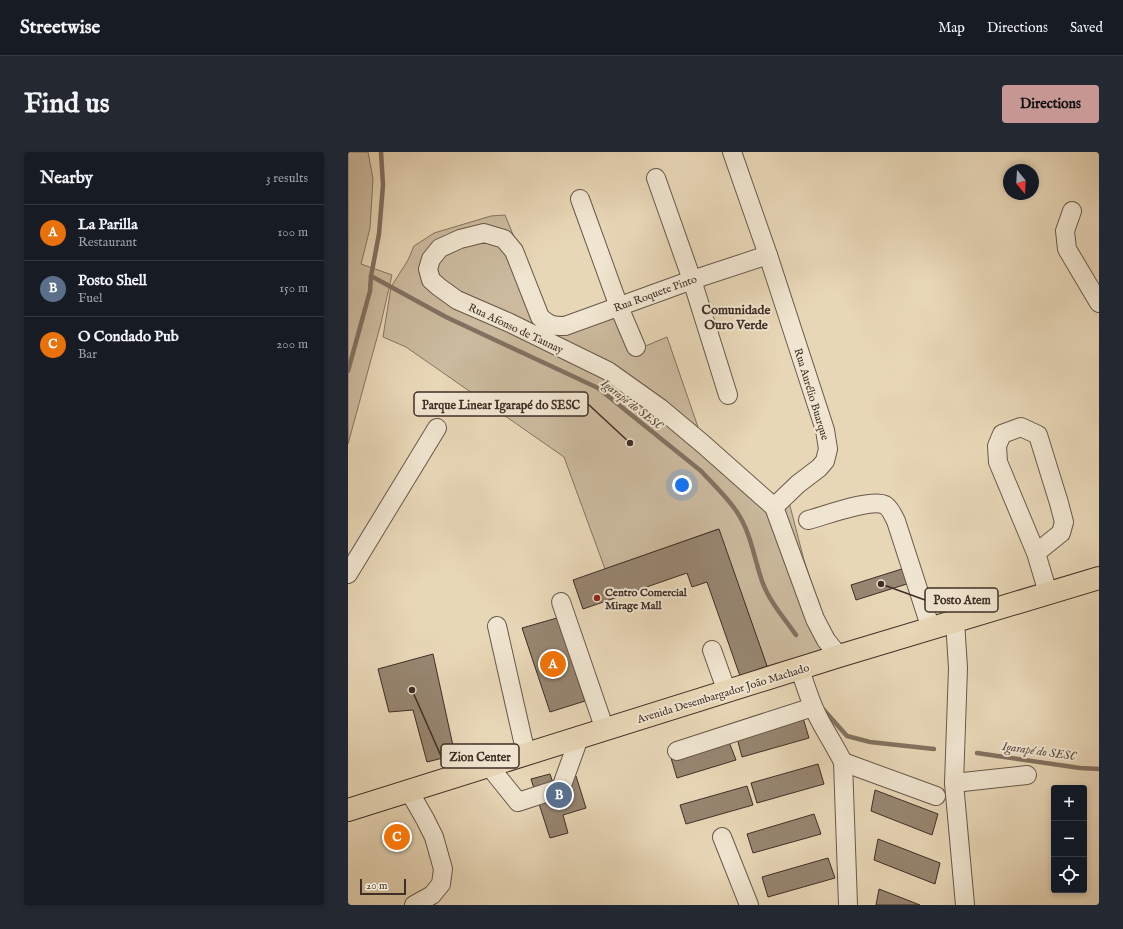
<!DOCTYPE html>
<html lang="en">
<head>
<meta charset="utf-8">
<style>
	body { margin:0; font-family:"IM FELL English",serif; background:#242831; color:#f1f3f6 }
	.controls { position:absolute; right:12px; bottom:12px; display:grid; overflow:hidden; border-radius:4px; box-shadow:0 2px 6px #0003 }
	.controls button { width:36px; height:36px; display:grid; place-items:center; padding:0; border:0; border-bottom:1px solid #363941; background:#171b24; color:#f1f3f6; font:20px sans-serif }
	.compass { position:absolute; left:655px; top:12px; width:36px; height:36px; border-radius:50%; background:#171b24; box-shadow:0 2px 6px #0003; rotate:162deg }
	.scale { position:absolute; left:12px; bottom:10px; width:46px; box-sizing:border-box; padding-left:4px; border:2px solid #3f2e26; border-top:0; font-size:11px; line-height:14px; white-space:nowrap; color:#3f2e26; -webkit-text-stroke:3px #f0e5d0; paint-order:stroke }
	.you { position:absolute; left:334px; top:333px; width:14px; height:14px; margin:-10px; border:3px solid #fff; border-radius:50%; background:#1a73e8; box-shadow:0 0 0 6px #1a73e833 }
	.badge { display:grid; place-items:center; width:26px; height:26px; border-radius:50%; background:#c59692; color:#fff; font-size:13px; font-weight:700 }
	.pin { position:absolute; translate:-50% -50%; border:2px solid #fff; box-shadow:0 1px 4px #0006 }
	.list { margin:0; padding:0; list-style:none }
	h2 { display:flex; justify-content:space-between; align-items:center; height:52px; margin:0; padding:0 16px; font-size:17px }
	h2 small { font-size:13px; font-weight:400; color:#9ea1a6 }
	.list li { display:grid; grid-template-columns:26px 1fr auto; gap:12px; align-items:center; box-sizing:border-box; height:56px; padding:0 16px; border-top:1px solid #363941 }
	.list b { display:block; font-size:15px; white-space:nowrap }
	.list p { margin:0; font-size:13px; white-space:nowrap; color:#9ea1a6 }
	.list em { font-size:13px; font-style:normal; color:#9ea1a6 }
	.icon { flex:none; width:22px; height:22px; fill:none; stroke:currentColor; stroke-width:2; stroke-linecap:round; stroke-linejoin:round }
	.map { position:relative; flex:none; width:751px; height:753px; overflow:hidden; border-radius:4px }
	header { display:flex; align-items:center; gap:24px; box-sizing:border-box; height:56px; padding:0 20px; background:#171b24; border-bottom:1px solid #363941 }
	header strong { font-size:19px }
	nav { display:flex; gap:22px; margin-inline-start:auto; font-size:14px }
	.intro { display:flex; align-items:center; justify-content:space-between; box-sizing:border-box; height:96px; padding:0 24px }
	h1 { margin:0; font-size:28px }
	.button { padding:10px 18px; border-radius:4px; background:#c59692; color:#111; font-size:14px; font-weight:700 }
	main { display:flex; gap:24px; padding:0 24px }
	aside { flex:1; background:#171b24; border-radius:4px; box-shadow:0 2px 6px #0003 }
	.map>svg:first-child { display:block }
	.green { fill:#cbba9e; stroke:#857462 }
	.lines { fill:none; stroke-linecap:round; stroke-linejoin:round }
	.stream { stroke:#827160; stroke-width:4.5 }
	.building { fill:#978671; stroke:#3f2e26 }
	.minor-casing { stroke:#69584a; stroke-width:20 }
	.major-casing { stroke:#3f2e26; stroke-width:24 }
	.minor { stroke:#f0e5d0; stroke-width:18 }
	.major { stroke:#e8d7b7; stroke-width:22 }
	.poi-dot { fill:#8f2418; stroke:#f0e5d0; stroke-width:1.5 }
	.labels { text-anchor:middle; stroke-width:4; stroke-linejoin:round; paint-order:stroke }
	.street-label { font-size:11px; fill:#3f2e26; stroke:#f0e5d0 }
	.poi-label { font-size:11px; font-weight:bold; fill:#3f2e26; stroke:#f0e5d0; text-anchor:start }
	.water-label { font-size:12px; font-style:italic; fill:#5b4a3e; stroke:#f0e5d0 }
	.quarter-label { font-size:13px; font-weight:bold; fill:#3f2e26; stroke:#f0e5d0 }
	.leader { fill:none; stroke:#3f2e26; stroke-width:1.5 }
	.callout-dot { fill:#3f2e26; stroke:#f0e5d0; stroke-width:1.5 }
	.callout { fill:#f0e5d0; stroke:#3f2e26; stroke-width:1.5 }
	.callout-label { font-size:12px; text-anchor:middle; font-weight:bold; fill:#3f2e26 }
</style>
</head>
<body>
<header>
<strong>Streetwise</strong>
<nav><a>Map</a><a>Directions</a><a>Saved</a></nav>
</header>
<div class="intro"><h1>Find us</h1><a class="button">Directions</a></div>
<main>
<aside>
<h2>Nearby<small>3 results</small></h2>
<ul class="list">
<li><span class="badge" style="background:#e8710a">A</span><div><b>La Parilla</b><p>Restaurant</p></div><em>100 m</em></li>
<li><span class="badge" style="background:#5c6f8a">B</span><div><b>Posto Shell</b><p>Fuel</p></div><em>150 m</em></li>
<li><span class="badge" style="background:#e8710a">C</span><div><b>O Condado Pub</b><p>Bar</p></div><em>200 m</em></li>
</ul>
</aside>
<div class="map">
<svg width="751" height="753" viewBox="0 0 751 753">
	<rect width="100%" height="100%" fill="#e8d7b7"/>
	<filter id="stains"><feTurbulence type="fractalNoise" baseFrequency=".005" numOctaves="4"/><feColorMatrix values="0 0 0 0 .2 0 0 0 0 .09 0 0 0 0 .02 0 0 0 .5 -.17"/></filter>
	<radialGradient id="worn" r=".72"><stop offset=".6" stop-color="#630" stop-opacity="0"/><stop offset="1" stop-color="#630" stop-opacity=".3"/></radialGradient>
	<g class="green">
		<path d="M0,0H20L25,27L22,76L13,112L44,123L33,171L0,292Z"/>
		<path d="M157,63L198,163L207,173L278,158L295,195L319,185L351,278L421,342L441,350L456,408L485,495L419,514L370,377L257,417L216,305L58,195L35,185L43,135L60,108L66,94L86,81L143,64Z"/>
	</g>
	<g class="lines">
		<g class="stream">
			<path d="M23,124L98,165L250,236L353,319C365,332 379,345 389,360C403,381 406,406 414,429C421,449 436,466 448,483"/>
			<path d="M0,219L22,139L23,124L31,82L35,33L33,0"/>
			<path d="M475,557L499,584L522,590L586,597"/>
			<path d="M629,601L732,616L751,617"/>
		</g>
	</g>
	<g class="building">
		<path d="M371,377L419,514L392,524L359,430L344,435L339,421L235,457L225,428Z"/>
		<path d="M557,416L562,431L508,448L503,433Z"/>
		<path d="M209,466L237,549L202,560L174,476Z"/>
		<path d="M85,502L107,603L79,610L65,558L41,560L30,517Z"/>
		<path d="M455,566L461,586L394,605L389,586Z"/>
		<path d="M381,590L388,608L329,626L323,606Z"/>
		<path d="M470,612L476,632L409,651L403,631Z"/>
		<path d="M202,622L205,631L228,624L238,656L215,663L220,681L202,686L183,627Z"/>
		<path d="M399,634L405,653L338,672L332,653Z"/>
		<path d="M527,638L590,662L584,683L523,659Z"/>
		<path d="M466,662L473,682L405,701L399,682Z"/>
		<path d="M530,687L592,711L587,732L526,708Z"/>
		<path d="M480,706L487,726L420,745L414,725Z"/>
		<path d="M531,737L572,753H528Z"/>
	</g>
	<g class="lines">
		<g class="minor-casing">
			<g id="minor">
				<path d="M384,0L420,103L477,278L480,297L477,309L471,316L450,332L426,355"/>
				<path d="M308,26L344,128L380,243"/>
				<path d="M232,47L271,155L288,195"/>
				<path d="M724,59L717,79L719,97L751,151"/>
				<path d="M420,103L344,128L217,174C205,174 202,174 192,165L166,99L156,87L136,81L112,87L92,96L83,107L80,117L83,128L91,135L109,148L162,171L260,219L312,256L355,292L426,355L467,467L478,488L491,504"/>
				<path d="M460,368C476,364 523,346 537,353C542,356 545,363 548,369L583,477"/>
				<path d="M688,401L713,381L716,370L711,351L690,283L673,275L654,282L649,294L650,310L688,401L700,441"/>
				<path d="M0,422L89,276"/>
				<path d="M213,450L257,578"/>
				<path d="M607,469L610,516L606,631L617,753"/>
				<path d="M149,474L178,602"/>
				<path d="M364,498L379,540"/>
				<path d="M452,517C457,533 462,549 469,563C477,579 487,594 495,610L500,753"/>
				<path d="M329,599L465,555"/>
				<path d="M495,610L588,644"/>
				<path d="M141,614L170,650L213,636L231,586"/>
				<path d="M606,631L679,623"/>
				<path d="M61,639L77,667L86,685L95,717L93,732L84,743L66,753"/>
				<path d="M374,685L401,753"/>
			</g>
		</g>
		<g class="major-casing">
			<path id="major" d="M0,658L491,504L751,426"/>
		</g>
		<use href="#minor" class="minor"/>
		<use href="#major" class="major"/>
	</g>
	<circle class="poi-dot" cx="249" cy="446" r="4"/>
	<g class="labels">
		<g class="street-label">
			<text transform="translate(307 141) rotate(-20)" y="4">Rua Roquete Pinto</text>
			<text transform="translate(168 176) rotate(25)" y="4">Rua Afonso de Taunay</text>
			<text transform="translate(464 242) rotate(73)" y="4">Rua Aurélio Buarque</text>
			<text transform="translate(375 541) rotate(-17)" y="4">Avenida Desembargador João Machado</text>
		</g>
		<g class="poi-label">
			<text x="257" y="444">Centro Comercial<tspan x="257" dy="13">Mirage Mall</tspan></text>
		</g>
		<g class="water-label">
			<text transform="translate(284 252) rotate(38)" y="4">Igarapé do SESC</text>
			<text transform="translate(691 599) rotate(8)" y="4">Igarapé do SESC</text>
		</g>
		<g class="quarter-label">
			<text x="388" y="162">Comunidade<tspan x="388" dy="15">Ouro Verde</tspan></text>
		</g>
	</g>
	<path class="leader" d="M282 291L240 252M533 432L577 448M64 538L93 604"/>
	<g class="callout-dot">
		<circle cx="282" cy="291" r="4"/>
		<circle cx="533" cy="432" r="4"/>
		<circle cx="64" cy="538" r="4"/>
	</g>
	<g class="callout">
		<rect x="66" y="240" width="174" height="24" rx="4"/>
		<rect x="577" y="436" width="73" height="24" rx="4"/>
		<rect x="93" y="592" width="78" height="24" rx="4"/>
	</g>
	<g class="callout-label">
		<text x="153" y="257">Parque Linear Igarapé do SESC</text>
		<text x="614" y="452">Posto Atem</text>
		<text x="132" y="609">Zion Center</text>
	</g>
	<rect width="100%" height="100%" filter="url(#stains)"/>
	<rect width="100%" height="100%" fill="url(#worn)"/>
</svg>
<div class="controls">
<button>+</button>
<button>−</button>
<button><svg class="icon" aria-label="locate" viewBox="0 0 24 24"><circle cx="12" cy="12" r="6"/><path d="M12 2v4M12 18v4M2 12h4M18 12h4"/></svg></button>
</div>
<svg class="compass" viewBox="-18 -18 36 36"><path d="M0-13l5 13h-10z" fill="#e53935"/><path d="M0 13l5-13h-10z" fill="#9ea1a6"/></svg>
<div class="scale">20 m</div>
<div class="you"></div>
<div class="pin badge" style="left:205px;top:512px;background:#e8710a">A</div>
<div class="pin badge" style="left:211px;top:643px;background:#5c6f8a">B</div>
<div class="pin badge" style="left:49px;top:685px;background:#e8710a">C</div>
</div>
</main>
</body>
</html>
